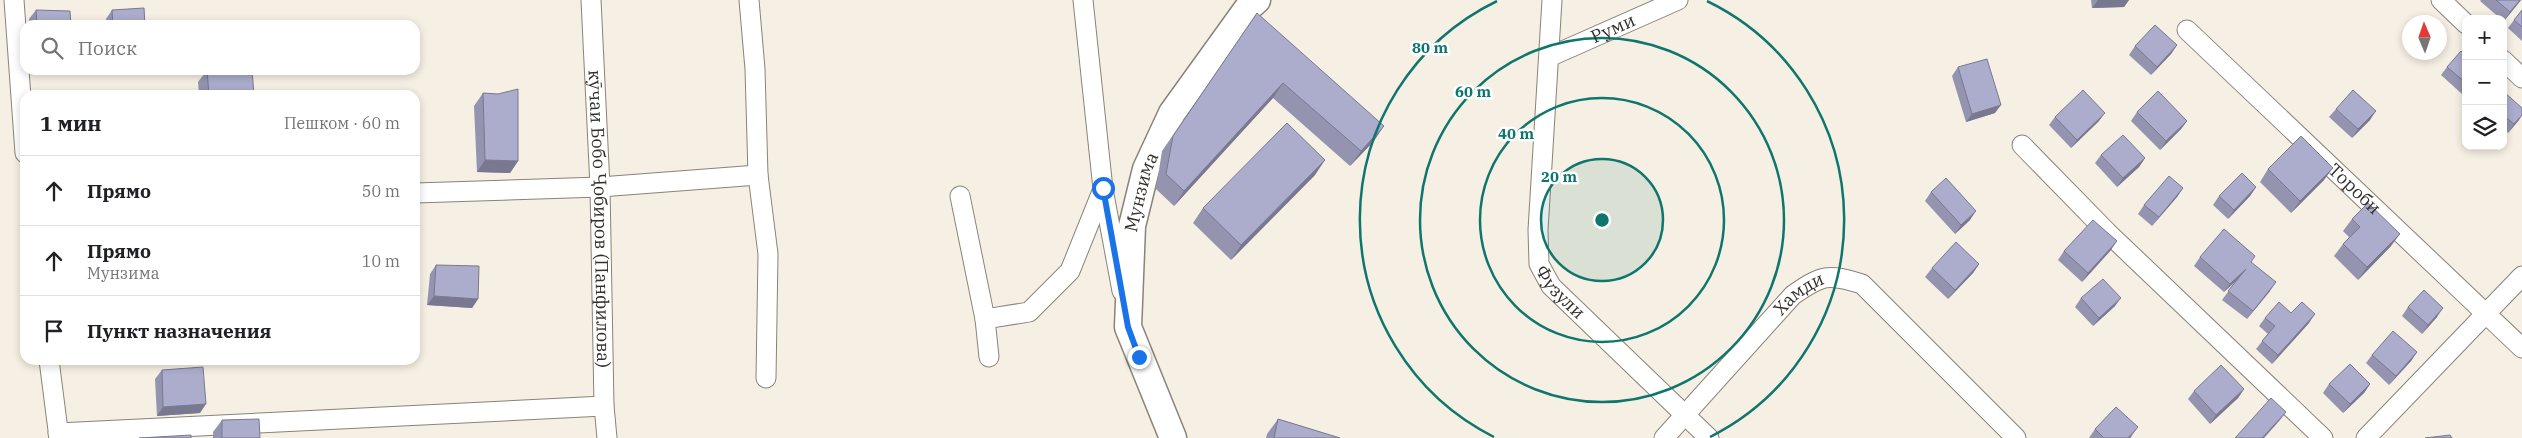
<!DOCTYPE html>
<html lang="ru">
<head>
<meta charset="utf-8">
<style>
	body { margin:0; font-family:"IBM Plex Serif",serif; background:#f6f6f6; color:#202124 }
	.controls { position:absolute; right:15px; top:15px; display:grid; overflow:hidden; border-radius:10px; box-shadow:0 2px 8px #0003 }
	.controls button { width:45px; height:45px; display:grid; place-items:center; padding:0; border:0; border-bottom:1px solid #e0e0e0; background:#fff; color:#202124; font:25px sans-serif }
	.compass { position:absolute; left:2402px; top:15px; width:45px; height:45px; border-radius:50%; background:#fff; box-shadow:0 2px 8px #0003; rotate:358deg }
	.stop { position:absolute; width:15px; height:15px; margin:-11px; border:4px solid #1a73e8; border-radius:50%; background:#fff }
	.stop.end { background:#1a73e8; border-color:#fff; box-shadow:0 1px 5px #0008 }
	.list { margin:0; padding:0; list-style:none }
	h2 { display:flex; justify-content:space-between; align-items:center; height:65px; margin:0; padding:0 20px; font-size:21px }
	h2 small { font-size:16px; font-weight:400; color:#757577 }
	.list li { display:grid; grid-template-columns:32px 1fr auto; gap:15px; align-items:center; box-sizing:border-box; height:70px; padding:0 20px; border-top:1px solid #e0e0e0 }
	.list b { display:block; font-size:19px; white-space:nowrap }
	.list p { margin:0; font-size:16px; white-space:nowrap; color:#757577 }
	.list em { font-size:16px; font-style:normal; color:#757577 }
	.icon { flex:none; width:28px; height:28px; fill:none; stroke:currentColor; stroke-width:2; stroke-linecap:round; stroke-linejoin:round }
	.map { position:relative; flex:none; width:2522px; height:438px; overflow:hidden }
	.search { position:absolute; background:#fff; box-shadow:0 2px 8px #0003; left:20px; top:20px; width:400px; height:55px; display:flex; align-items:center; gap:12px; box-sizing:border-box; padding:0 18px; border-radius:15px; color:#757577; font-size:19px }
	.panel { position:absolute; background:#fff; box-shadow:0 2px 8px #0003; left:20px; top:90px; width:400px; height:275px; border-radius:15px }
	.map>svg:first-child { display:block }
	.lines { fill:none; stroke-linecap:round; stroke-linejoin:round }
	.street-casing { stroke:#898378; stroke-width:21 }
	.secondary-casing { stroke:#898378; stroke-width:29 }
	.street { stroke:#fff; stroke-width:19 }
	.secondary { stroke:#fff; stroke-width:26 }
	.wall { fill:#9494b0 }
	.shaded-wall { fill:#787890 }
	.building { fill:#acaccd; stroke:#787890 }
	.route { stroke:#1a73e8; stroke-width:6 }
	.ring { fill:none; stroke:#0f766e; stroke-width:2.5 }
	.labels { text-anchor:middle; stroke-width:5; stroke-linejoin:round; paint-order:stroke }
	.street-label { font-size:18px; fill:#312f2a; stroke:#fff }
	.centre { fill:#0f766e; stroke:#fff; stroke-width:2.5 }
	.ring-label { font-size:15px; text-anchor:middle; font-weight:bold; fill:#0f766e; stroke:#fff; stroke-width:5; stroke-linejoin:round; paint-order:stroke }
</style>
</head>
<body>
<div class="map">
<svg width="2522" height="438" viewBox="0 0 2522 438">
	<rect width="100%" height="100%" fill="#f6efe3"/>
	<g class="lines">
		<g class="street-casing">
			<g id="street">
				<path d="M14,0L25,153"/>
				<path id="s1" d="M591,0L600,187L604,406L607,438"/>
				<path d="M749,0L755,69L758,175L768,254L766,378"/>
				<path d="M1083,0L1103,189L1122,291"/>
				<path id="s2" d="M1552,0L1538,230L1539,264L1551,286L1709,438"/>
				<path d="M2441,0L2466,24"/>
				<path id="s3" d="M2187,30L2522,348"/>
				<path id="s4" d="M1549,57L1678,0"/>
				<path d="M2503,60L2522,78"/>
				<path d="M2022,145L2107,232L2323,438"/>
				<path d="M415,193L600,187L758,175"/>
				<path d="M960,196L985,319L989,357"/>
				<path d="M985,319L1029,312L1070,271L1103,189"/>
				<path d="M49,360L59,438"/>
				<path d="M58,433L604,406"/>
				<path id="s5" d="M1664,438L1793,295C1822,275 1828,273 1862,284L2016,438"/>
				<path d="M2366,438L2522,276"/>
			</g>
		</g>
		<g class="secondary-casing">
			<g id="secondary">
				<path id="s6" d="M1173,438L1128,327L1132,226L1146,169L1172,113L1247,9L1257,0"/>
			</g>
		</g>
		<use href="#street" class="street"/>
		<use href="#secondary" class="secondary"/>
	</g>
	<g class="wall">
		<path d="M2091,0H2129L2124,7L2092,8Z"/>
		<path d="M2481,0H2521L2504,21L2503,19H2501L2480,1Z"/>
		<path d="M36,10L71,25H30L29,19Z"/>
		<path d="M112,10L145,25H107L106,19Z"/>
		<path d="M2522,10V41L2508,28L2514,20Z"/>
		<path d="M1257,13L1374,141L1350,166L1273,98L1174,206L1156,189L1162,151Z"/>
		<path d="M2177,45L2171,54L2151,75L2129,55L2135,46Z"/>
		<path d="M2466,56V89L2462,94L2441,75L2447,67Z"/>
		<path d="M1958,67L1995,113L1966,122L1952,76Z"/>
		<path d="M207,70L254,95H199L198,82Z"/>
		<path d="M2503,91L2519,120L2508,133L2503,129Z"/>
		<path d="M483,93L518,161L510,173L477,172L474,106Z"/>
		<path d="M2336,109L2370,120L2352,138L2329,117Z"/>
		<path d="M2137,112L2187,121L2181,129L2160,150L2131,121Z"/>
		<path d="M2055,117L2099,121L2071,148L2049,125Z"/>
		<path d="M2101,155L2145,158L2139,167L2117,187L2095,163Z"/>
		<path d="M2268,169L2324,180L2291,213L2260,182Z"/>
		<path d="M1315,175L1231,260L1193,223L1203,208Z"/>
		<path d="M2256,187L2250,196L2228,219L2213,205L2219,196Z"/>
		<path d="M2183,188L2177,197L2152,226L2138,214L2144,205Z"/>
		<path d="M1931,192L1970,220L1955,234L1925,201Z"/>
		<path d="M2352,219L2391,246L2358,280L2334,256L2343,244L2349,237L2343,231Z"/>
		<path d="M2111,250L2082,282L2058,260L2064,251Z"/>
		<path d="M2200,257L2251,262L2270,291L2247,319L2222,300L2236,281L2224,292L2194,266Z"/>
		<path d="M1979,264L1973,273L1948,299L1925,277L1932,268Z"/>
		<path d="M436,265L478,299L472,308L427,305L430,274Z"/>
		<path d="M2081,298L2115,306L2093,326L2075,307Z"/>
		<path d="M2408,307L2437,317L2422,334L2402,316Z"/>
		<path d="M2291,313L2309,323L2272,364L2256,349L2268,334L2259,326L2265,318Z"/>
		<path d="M2417,352L2411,361L2389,385L2366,363L2372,355Z"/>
		<path d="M162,370L200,413L157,416L155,379Z"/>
		<path d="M2329,384H2370L2364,393L2343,413L2323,393Z"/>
		<path d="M2244,389L2238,398L2210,424L2188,399L2194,391Z"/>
		<path d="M1278,419L1340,438H1266L1267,434Z"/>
		<path d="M222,420L260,438H213V432Z"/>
		<path d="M2095,429L2132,436L2130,438H2089Z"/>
	</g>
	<g class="shaded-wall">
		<path d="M2098,0H2129L2124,7L2092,8Z"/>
		<path d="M2520,0H2521L2504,21L2510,12Z"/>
		<path d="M2177,45L2171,54L2151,75L2157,67Z"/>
		<path d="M37,70H67L36,71Z"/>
		<path d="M1283,83L1273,98L1174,206L1184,191Z"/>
		<path d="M2001,105L1995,113L1966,122L1972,114Z"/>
		<path d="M2376,111L2370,120L2352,138L2358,129Z"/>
		<path d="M2105,113L2099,121L2071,148L2077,140Z"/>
		<path d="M2522,115L2519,120L2508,133L2514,124Z"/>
		<path d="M2187,121L2181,129L2160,150L2166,141Z"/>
		<path d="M1384,126L1374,141L1350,166L1361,151Z"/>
		<path d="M2145,158L2139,167L2117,187L2123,178Z"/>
		<path d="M485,160L518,161L510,173L477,172Z"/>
		<path d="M1325,160L1315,175L1231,260L1241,245Z"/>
		<path d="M2333,168L2324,180L2291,213L2300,201Z"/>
		<path d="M2256,187L2250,196L2228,219L2234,210Z"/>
		<path d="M2183,188L2177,197L2152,226L2159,217Z"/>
		<path d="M1976,211L1970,220L1955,234L1961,225Z"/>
		<path d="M2400,234L2391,246L2358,280L2367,267Z"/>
		<path d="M2117,241L2111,250L2082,282L2088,273Z"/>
		<path d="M1979,264L1973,273L1948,299L1955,290Z"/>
		<path d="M2246,269L2240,277L2224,292L2230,284Z"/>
		<path d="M2276,282L2270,291L2247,319L2253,311Z"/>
		<path d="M434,296L478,299L472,308L427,305Z"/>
		<path d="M2121,298L2115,306L2093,326L2099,318Z"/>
		<path d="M2443,308L2437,317L2422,334L2428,325Z"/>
		<path d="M2315,314L2309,323L2272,364L2278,355Z"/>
		<path d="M2417,352L2411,361L2389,385L2396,376Z"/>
		<path d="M2370,384L2364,393L2343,413L2350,404Z"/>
		<path d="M2244,389L2238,398L2210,424L2216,415Z"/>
		<path d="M206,404L200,413L157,416L163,407Z"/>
		<path d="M2286,412L2280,420L2264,438H2262Z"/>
		<path d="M2138,427L2130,438H2128Z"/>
	</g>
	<g class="building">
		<path d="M2496,0H2520L2510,12Z"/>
		<path d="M144,8L145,25H113L112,10Z"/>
		<path d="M36,10L70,11L71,25H37Z"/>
		<path d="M2522,10V27L2514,20Z"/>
		<path d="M1257,13L1384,126L1361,151L1283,83L1184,191L1166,174L1173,136Z"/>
		<path d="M2155,25L2177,45L2157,67L2135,46Z"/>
		<path d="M2461,51L2466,56V83L2447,67Z"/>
		<path d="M1987,59L2001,105L1972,114L1958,67Z"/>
		<path d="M207,70H252L254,95H209Z"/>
		<path d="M518,89V161L485,160L483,93L498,94Z"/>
		<path d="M2083,90L2105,113L2077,140L2055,117Z"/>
		<path d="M2353,90L2376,111L2358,129L2336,109Z"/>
		<path d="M2158,91L2187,121L2166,141L2137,112Z"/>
		<path d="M2503,91L2522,108V115L2514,124L2503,115Z"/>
		<path d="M1287,123L1325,160L1241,245L1203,208Z"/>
		<path d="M2123,135L2145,158L2123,178L2101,155Z"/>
		<path d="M2301,136L2333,168L2300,201L2268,169Z"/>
		<path d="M2242,173L2256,187L2234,210L2219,196Z"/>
		<path d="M2169,176L2183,188L2159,217L2144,205Z"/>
		<path d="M1946,178L1976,211L1961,225L1931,192Z"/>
		<path d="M2368,203L2400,234L2367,267L2343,244L2360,227L2352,219Z"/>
		<path d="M2093,220L2117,241L2088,273L2064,251Z"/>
		<path d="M2224,229L2255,256L2251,262L2276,282L2253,311L2228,291L2246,269L2230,284L2200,257Z"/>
		<path d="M1956,242L1979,264L1955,290L1932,268Z"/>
		<path d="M436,265L479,266L478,299L434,296Z"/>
		<path d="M2103,279L2121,298L2099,318L2081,298Z"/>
		<path d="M2424,290L2443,308L2428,325L2408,307Z"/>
		<path d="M2279,302L2291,313L2302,302L2315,314L2278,355L2262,341L2275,326L2265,318Z"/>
		<path d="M2393,331L2417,352L2396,376L2372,355Z"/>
		<path d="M2350,364L2370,384L2350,404L2329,384Z"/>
		<path d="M2221,365L2244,389L2216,415L2194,391Z"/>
		<path d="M203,367L206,404L163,407L162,370Z"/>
		<path d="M2271,398L2286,412L2262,438H2235Z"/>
		<path d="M2116,407L2138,427L2128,438H2104L2095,429Z"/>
		<path d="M259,419L260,438H222V420Z"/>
		<path d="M1278,419L1340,438H1274Z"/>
		<path d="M191,435V438H139Z"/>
		<path d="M2450,435L2452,438H2425Z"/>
	</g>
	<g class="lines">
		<path class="route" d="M1103,188L1128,327L1139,357"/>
	</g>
	<circle cx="1602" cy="220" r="61" fill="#0f766e" fill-opacity=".12"/>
	<g class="ring">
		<circle cx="1602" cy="220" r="61"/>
		<circle cx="1602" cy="220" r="122"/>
		<circle cx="1602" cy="220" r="182"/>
		<path d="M1494 437A243 243 0 0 1 1497 1M1707 1A243 243 0 0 1 1710 437"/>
	</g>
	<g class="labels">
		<g class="street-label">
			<text dy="6" stroke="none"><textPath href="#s4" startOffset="70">Руми</textPath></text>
			<text dy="6" stroke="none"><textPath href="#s3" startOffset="231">Тороби</textPath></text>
			<text dy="6" stroke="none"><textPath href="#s6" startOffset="256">Мунзима</textPath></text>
			<text dy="6" stroke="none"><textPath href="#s1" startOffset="219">кӯчаи Бобо Ҷобиров (Панфилова)</textPath></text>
			<text dy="6" stroke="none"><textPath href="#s2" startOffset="300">Фузули</textPath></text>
			<text dy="6" stroke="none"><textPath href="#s5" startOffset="198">Хамди</textPath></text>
		</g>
	</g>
	<circle cx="1602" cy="220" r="8" class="centre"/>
	<g class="ring-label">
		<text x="1430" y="53">80 m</text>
		<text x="1473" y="97">60 m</text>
		<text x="1516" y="139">40 m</text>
		<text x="1559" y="182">20 m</text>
	</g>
</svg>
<div class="controls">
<button>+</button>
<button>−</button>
<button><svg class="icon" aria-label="layers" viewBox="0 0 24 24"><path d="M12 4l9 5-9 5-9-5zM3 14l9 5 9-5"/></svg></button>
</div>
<svg class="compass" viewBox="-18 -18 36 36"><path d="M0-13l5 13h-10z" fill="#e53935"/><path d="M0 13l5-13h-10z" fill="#757577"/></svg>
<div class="stop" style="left:1103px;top:188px"></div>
<div class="stop end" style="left:1139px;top:357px"></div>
<div class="search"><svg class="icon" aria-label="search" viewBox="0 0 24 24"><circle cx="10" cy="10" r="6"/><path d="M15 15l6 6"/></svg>Поиск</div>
<section class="panel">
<h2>1 мин<small>Пешком · 60 m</small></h2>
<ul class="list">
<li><svg class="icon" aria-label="ahead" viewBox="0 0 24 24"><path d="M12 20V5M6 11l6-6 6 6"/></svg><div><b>Прямо</b></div><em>50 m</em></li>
<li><svg class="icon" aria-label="ahead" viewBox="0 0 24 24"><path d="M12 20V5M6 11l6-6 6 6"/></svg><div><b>Прямо</b><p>Мунзима</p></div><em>10 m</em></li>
<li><svg class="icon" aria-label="arrive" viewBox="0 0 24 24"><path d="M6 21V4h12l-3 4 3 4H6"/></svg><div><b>Пункт назначения</b></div></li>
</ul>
</section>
</div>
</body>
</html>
